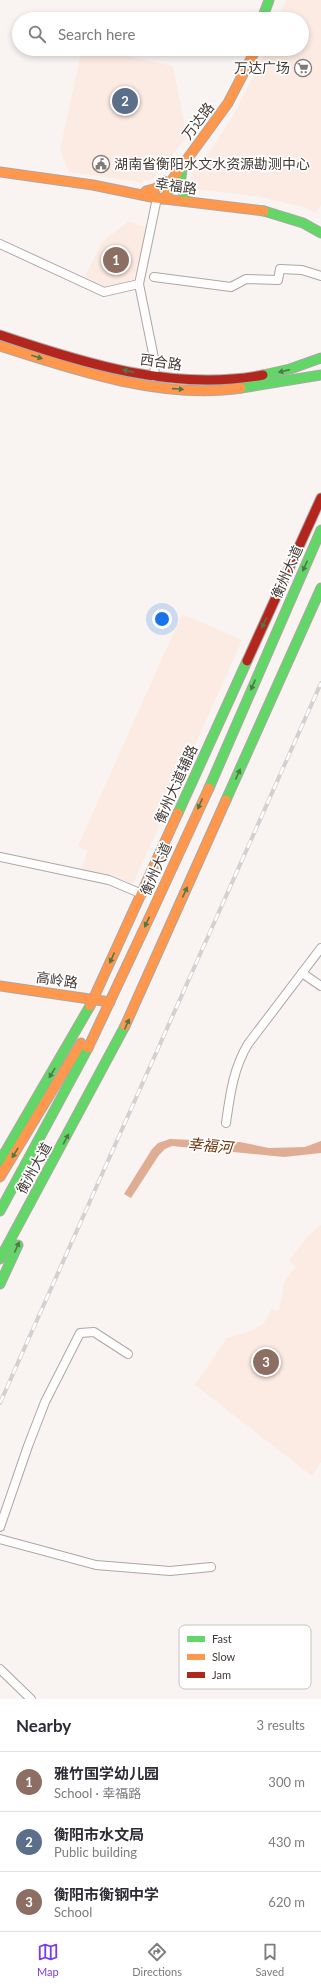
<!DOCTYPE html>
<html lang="en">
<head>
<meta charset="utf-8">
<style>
	body { margin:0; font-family:Lato,"Noto Sans SC",sans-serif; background:#f7f7f7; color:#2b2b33 }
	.you { position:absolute; left:162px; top:619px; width:14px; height:14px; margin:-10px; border:3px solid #fff; border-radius:50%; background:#1a73e8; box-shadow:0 0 0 6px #1a73e833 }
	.badge { display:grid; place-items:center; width:26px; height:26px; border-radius:50%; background:#7c3aed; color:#fff; font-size:13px; font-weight:700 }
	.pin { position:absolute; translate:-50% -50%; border:2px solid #fff; box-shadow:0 1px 4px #0006 }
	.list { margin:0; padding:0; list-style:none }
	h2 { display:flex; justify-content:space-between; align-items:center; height:52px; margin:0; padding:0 16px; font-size:17px }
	h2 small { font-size:13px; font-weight:400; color:#7c7c81 }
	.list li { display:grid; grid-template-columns:26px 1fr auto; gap:12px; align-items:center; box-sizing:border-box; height:60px; padding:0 16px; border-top:1px solid #e1e1e2 }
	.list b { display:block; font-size:15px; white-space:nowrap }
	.list p { margin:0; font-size:13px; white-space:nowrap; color:#7c7c81 }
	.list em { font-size:13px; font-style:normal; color:#7c7c81 }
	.icon { flex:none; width:22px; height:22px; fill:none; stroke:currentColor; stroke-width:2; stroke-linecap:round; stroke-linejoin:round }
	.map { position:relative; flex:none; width:321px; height:1699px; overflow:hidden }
	.search { position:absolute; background:#fff; box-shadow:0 2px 6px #0003; left:12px; right:12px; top:12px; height:44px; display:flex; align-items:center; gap:10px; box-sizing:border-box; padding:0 14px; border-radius:22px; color:#7c7c81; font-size:15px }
	.sheet { height:232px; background:#fff }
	nav { display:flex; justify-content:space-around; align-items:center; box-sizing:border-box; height:56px; border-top:1px solid #e1e1e2; background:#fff; font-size:11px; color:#7c7c81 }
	nav a { display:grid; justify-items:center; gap:2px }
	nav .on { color:#7c3aed }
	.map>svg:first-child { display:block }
	.built { fill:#fbebe3 }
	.water { fill:#dfad94 }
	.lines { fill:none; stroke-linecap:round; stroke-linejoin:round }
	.street-casing { stroke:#ada7a4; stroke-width:10 }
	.fast-casing { stroke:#ada7a4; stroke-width:11 }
	.slow-casing { stroke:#ada7a4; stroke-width:11 }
	.jam-casing { stroke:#ada7a4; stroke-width:11 }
	.street { stroke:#fefdfd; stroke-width:8 }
	.fast { stroke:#63d668; stroke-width:9 }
	.slow { stroke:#ff974d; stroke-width:9 }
	.jam { stroke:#b3261e; stroke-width:9 }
	.rail-casing { stroke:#d2d0d0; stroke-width:4 }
	.rail { stroke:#fff; stroke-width:2.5; stroke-dasharray:8; stroke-linecap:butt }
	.oneway { fill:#4f7849 }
	.labels { text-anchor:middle; stroke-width:3.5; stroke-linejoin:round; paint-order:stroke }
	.poi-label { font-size:14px; fill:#423935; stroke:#fff; text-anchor:end }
	.street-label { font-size:14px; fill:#423935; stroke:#fff }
	.water-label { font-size:15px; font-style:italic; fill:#6f3007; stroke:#fff }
	.key { fill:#fff; stroke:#c6c4c2; stroke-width:1 }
	.key-label { font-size:11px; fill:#423935 }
</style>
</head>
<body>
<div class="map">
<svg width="321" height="1699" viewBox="0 0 321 1699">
	<rect width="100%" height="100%" fill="#f9f4f2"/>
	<g class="built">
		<path d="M286,0H321V205L315,213L303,207L256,196L195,189L190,179L192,173L211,150L235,112L267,49H302V19H278Z"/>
		<path d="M82,49H94L173,66L187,137L150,181L144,179L142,184L134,181L69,172L60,150Z"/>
		<path d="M129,221L148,229L133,281L110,289L85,277L102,242Z"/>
		<path d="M182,614L242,640L133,884L109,874L81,870L88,851L78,846Z"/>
		<path d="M321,1225V1462L312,1476L195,1385L227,1338L253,1330L264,1323L272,1309L279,1311L285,1280L296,1267L289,1260L308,1236Z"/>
	</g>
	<path class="water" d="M170,1139L240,1142L269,1148L305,1147L321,1141V1153L284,1157L172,1146L165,1149L159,1155L131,1198L124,1194L152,1149L158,1143Z"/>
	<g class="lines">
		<g class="street-casing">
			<g id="street">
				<path d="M0,244L104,292L139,284"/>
				<path d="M154,277L231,287L246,279L278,280L280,269L302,270L321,276"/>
				<path d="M154,377L155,363L139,284L157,198"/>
				<path d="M0,857L109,880L142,894"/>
				<path d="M302,973L321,986"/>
				<path d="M226,1123C230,1095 233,1069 248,1044L321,948"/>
				<path d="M0,1527L28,1446L45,1402L80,1333L94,1332L128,1354"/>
				<path d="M0,1539L96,1565L170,1571L211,1567"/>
				<path d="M0,1669L31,1699"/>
			</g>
		</g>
		<g class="fast-casing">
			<g id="fast">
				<path d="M262,19L269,0"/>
				<path d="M182,170L180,184L185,197"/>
				<path d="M264,211L303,223L321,233"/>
				<path d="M263,375L290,369L321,358"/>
				<path d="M241,388L321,375"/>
				<path d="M209,788L321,530"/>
				<path d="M226,800L321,588"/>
				<path d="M178,813L247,661"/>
				<path d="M0,1161L90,1006"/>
				<path d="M0,1211L88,1048"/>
				<path d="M0,1259L125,1026"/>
				<path d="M0,1284L18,1245"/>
			</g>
		</g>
		<g class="slow-casing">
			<g id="slow">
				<path d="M0,172L93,185L156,198L264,211"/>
				<path d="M146,191L157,188L164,181"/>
				<path d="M163,199L167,195L169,184L228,103L256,49"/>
				<path d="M0,346C74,370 163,400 241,388"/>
				<path d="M0,986L110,1002"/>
				<path d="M90,1006L178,813"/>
				<path d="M125,1026L226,800"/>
				<path d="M88,1048L151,914L209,788"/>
				<path d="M0,1177L81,1043"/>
			</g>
		</g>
		<g class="jam-casing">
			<g id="jam">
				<path d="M0,335C83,363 174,392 263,375"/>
				<path d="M247,661L321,498"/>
			</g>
		</g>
		<use href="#street" class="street"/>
		<use href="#fast" class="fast"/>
		<use href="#slow" class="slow"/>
		<use href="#jam" class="jam"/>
		<g class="rail-casing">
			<path id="rail" d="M0,1403L321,683"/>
		</g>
		<use href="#rail" class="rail"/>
	</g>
	<defs><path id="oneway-solid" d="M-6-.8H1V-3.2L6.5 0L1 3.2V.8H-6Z"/></defs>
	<g class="oneway">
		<use href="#oneway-solid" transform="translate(37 357) rotate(17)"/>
		<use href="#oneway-solid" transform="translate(128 371) rotate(-167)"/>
		<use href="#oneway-solid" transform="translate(284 371) rotate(167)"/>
		<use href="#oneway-solid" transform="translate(178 389) rotate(4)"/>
		<use href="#oneway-solid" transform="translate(305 566) rotate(114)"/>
		<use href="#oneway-solid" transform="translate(264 623) rotate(114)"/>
		<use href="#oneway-solid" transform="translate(253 685) rotate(114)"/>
		<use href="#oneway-solid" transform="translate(238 774) rotate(-66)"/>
		<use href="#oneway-solid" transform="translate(200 804) rotate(114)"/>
		<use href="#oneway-solid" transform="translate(185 892) rotate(-66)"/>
		<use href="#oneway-solid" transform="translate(147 922) rotate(115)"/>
		<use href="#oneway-solid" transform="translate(112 958) rotate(114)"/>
		<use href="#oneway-solid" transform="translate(127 1024) rotate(-66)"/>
		<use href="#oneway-solid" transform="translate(52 1073) rotate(121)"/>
		<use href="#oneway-solid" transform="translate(66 1139) rotate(-62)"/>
		<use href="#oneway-solid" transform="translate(15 1153) rotate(121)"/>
		<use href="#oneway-solid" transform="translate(17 1247) rotate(-66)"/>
	</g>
	<defs>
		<g id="supermarket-ring" transform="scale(0.9)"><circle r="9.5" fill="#fff" stroke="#827a77" stroke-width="1.5"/><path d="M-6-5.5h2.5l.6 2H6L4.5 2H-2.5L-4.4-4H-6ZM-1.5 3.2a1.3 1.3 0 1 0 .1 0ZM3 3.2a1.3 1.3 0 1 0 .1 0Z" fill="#827a77"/></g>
		<g id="civic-ring" transform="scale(0.9)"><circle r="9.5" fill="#fff" stroke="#827a77" stroke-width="1.5"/><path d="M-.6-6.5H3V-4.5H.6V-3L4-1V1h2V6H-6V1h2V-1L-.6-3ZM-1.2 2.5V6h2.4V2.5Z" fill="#827a77"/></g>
	</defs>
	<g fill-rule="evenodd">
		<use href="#supermarket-ring" x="303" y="68"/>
		<use href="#civic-ring" x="101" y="164"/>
	</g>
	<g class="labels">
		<g class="poi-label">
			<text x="290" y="73">万达广场</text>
			<text x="114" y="169" text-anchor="start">湖南省衡阳水文水资源勘测中心</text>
		</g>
		<g class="street-label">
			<text transform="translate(198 121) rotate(-53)" y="5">万达路</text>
			<text transform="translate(176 186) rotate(9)" y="5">幸福路</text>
			<text transform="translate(161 362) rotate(8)" y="5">西合路</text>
			<text transform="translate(287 572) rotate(-66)" y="5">衡州大道</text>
			<text transform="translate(176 784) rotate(-66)" y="5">衡州大道辅路</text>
			<text transform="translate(156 869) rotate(-66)" y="5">衡州大道</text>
			<text transform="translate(57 980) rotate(8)" y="5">高岭路</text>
			<text transform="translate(34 1168) rotate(-61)" y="5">衡州大道</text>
		</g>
		<g class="water-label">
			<text transform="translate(210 1146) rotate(5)" y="5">幸福河</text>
		</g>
	</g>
	<rect x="179" y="1625" width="132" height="64" rx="6" class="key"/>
	<rect x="187" y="1636" width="18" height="6" fill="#63d668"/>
	<rect x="187" y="1654" width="18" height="6" fill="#ff974d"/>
	<rect x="187" y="1672" width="18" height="6" fill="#b3261e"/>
	<g class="key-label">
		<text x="212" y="1643">Fast</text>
		<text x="212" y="1661">Slow</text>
		<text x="212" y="1679">Jam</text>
	</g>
</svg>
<div class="you"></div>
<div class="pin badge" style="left:116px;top:260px;background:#8d6e63">1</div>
<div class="pin badge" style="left:125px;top:101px;background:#5c6f8a">2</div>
<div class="pin badge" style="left:266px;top:1362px;background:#8d6e63">3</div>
<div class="search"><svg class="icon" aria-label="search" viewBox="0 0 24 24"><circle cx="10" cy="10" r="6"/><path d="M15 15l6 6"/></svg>Search here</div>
</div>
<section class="sheet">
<h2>Nearby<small>3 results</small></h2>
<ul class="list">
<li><span class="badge" style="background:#8d6e63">1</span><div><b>雅竹国学幼儿园</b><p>School · 幸福路</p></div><em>300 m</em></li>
<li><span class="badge" style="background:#5c6f8a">2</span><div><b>衡阳市水文局</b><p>Public building</p></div><em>430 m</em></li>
<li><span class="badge" style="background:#8d6e63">3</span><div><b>衡阳市衡钢中学</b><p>School</p></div><em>620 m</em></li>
</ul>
</section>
<nav>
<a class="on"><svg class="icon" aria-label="map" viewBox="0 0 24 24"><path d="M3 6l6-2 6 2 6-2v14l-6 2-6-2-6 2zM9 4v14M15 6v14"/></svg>Map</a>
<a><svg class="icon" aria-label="directions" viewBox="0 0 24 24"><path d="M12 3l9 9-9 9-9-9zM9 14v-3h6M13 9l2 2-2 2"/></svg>Directions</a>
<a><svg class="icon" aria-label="saved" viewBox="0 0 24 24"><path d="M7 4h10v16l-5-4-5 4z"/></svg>Saved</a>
</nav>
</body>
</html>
